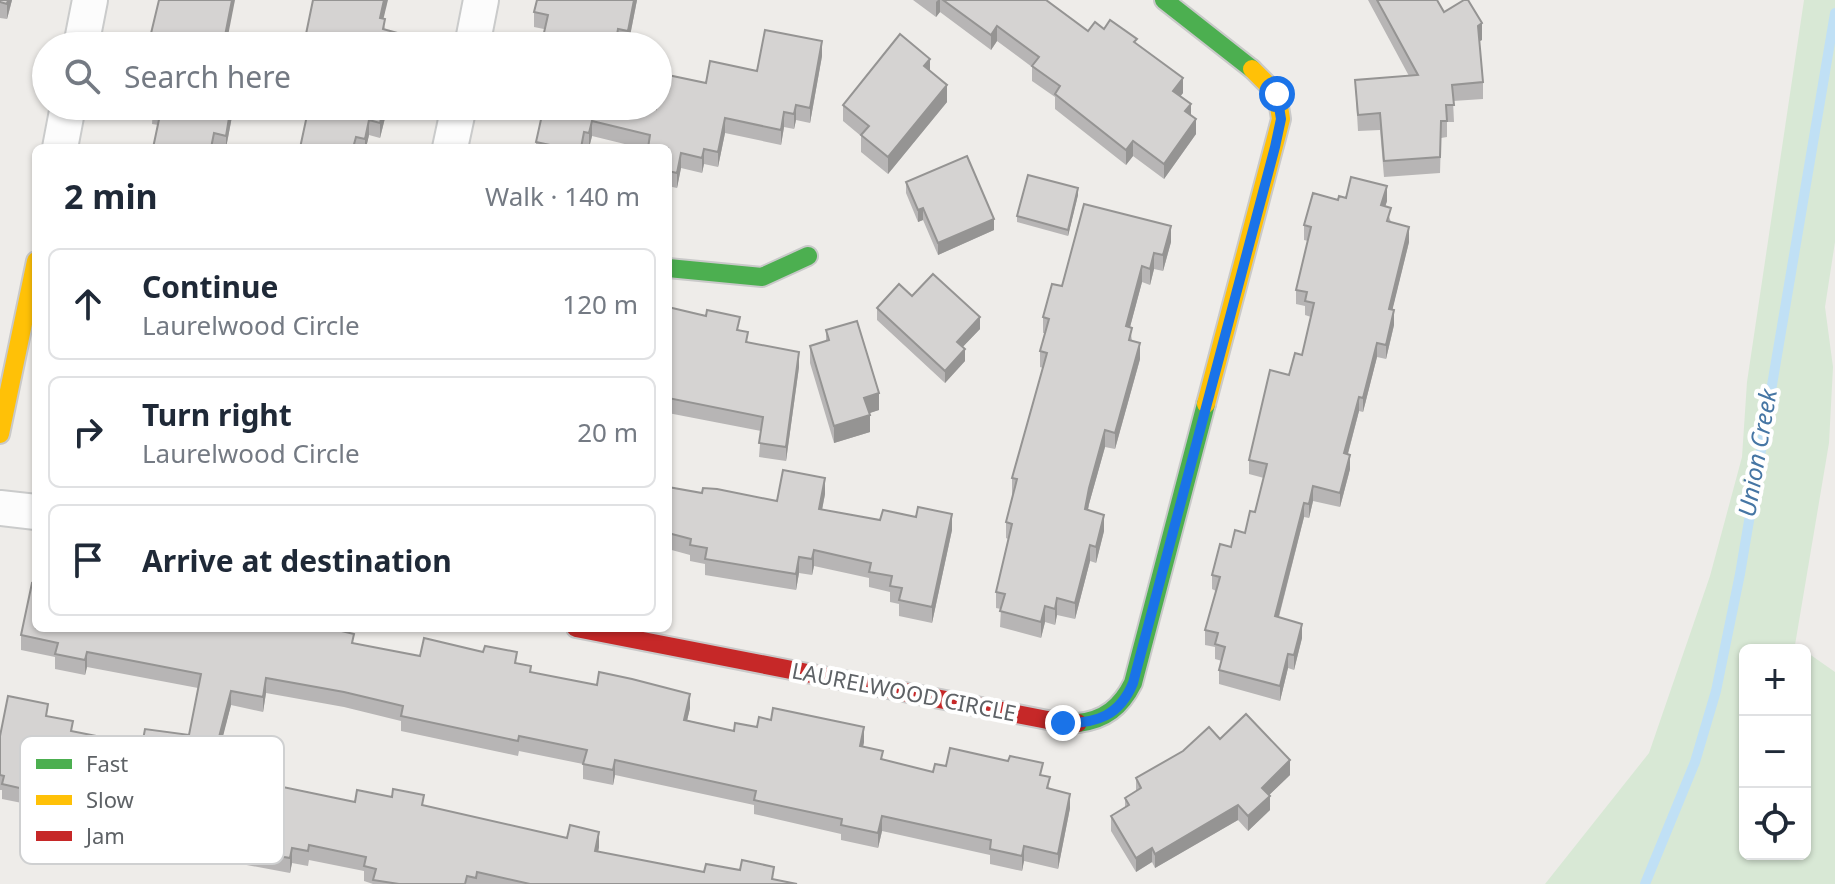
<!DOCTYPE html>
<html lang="en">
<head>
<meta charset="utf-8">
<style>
	body { margin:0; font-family:"Noto Sans",sans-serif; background:#f2f2f3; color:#1f2937 }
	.controls { position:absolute; right:24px; bottom:24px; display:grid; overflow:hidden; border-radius:12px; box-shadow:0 2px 6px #0004 }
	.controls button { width:72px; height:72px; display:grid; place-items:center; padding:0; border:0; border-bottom:2px solid #e0e1e3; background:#fff; color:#1f2937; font:40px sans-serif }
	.stop { position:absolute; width:24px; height:24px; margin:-18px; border:6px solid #1a73e8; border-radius:50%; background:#fff }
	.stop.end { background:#1a73e8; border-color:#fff; box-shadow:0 2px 8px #0008 }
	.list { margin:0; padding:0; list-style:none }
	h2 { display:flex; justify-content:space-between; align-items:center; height:104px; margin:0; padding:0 32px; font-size:34px }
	h2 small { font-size:26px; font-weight:400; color:#747a83 }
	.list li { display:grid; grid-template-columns:52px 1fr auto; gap:24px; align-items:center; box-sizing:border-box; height:112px; margin:0 16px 16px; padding:0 16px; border:2px solid #e0e1e3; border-radius:12px }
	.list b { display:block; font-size:30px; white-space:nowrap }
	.list p { margin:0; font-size:26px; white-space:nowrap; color:#747a83 }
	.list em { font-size:26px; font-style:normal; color:#747a83 }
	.icon { flex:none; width:44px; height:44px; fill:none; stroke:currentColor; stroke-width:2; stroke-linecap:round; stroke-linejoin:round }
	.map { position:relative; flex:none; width:1835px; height:884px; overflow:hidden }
	.search { position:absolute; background:#fff; box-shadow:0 2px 6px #0004; left:32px; top:32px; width:640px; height:88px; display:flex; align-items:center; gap:20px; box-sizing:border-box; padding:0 28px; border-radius:44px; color:#747a83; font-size:30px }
	.panel { position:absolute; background:#fff; box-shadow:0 2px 6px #0004; left:32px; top:144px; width:640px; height:488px; border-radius:12px }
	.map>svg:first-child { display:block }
	.green { fill:#d8e8d5 }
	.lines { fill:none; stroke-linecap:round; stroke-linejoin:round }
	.stream { stroke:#c0e0f5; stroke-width:10 }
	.street-casing { stroke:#cacbcb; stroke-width:38 }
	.fast-casing { stroke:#c9c9c9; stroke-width:22 }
	.slow-casing { stroke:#c9c9c9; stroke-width:22 }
	.jam-casing { stroke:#c9c9c9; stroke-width:22 }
	.street { stroke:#fcfcfc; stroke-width:34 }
	.fast { stroke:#4caf50; stroke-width:18 }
	.slow { stroke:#ffc107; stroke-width:18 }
	.jam { stroke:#c62828; stroke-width:18 }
	.wall { fill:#b7b5b5 }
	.shaded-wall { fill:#959493 }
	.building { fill:#d5d3d2; stroke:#959493; stroke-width:2 }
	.route { stroke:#1a73e8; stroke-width:10 }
	.labels { text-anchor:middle; stroke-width:8; stroke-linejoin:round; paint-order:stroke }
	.street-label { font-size:22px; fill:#5e6266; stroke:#fff }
	.water-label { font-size:24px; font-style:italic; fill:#4676a4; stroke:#fff }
	.key { fill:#fff; stroke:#cfd0d1; stroke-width:2 }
	.key-label { font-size:22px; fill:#5e6266 }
</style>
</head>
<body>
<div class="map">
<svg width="1835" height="884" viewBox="0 0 1835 884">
	<rect width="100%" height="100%" fill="#eeece9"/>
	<path class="green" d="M1804,0H1835V242L1825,307L1833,367L1829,443L1795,645L1804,650H1745V854H1805V651L1835,672V884H1545L1649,753L1710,576L1742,457L1747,382Z"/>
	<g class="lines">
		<path class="stream" d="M1645,884L1695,762L1716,691L1740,574L1835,13"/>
		<g class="street-casing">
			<g id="street">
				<path d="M81,46L90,0"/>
				<path d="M472,46L481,0"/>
				<path d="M60,148L68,106"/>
				<path d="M450,148L459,106"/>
				<path d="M0,508L36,512"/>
			</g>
		</g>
		<g class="fast-casing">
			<g id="fast">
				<path d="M1164,0L1252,69"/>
				<path d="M668,268L762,277L808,256"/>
				<path d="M1078,723C1105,720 1121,707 1133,683L1206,404"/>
			</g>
		</g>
		<g class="slow-casing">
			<g id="slow">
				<path d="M1206,404L1281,119L1277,94L1252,69"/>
				<path d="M0,434L36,261"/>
			</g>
		</g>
		<g class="jam-casing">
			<path id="jam" d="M576,628L1063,723H1078"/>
		</g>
		<use href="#street" class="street"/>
		<use href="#fast" class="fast"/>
		<use href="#slow" class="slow"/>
		<use href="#jam" class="jam"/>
	</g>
	<g class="wall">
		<path d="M0,0H12L7,19L0,18Z"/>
		<path d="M637,0L628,46L534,27V12Z"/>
		<path d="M913,0H1046L1088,31L1104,29L1137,44L1183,93L1180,96L1191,115L1196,134L1164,179L1133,156L1126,165L1055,109V97L1032,81V67L997,41L991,50L940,12L936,17Z"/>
		<path d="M1368,0H1437L1444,12L1482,40L1479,41L1483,82V99L1453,101L1454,122H1447V137L1441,138L1440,173L1384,177L1380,130L1358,131L1355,80L1409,76Z"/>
		<path d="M383,19L385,30L401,46H306V34Z"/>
		<path d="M822,56L810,123L796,120L794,129L784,127L781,145L725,133L718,167L704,164L702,173L681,168L677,188L668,186V148H641L592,136L589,148H536V142L541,120L520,115V106H640L656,109L706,83Z"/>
		<path d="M930,71L947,102L888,174L861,152V136L843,121V105Z"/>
		<path d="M153,106H234L226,148H153L158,125L152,124Z"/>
		<path d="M309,106H388L380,138L369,135L366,148H300Z"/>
		<path d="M906,182L994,230L938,255L923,220L918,222L906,193Z"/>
		<path d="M1078,195L1068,236L1017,222V216Z"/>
		<path d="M1346,198L1387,201L1385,206L1391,222L1409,242L1392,310L1394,325L1386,359L1377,357L1363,412L1359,411L1348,454L1350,469L1340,507L1313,501L1309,518L1304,517L1279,617L1302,638L1294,670L1288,668L1280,701L1219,684V670L1222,661L1215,659V647L1205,645V630L1216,591L1212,589V575L1231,547L1245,533L1255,512L1264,478L1249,474V460L1289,375L1302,355L1311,317L1305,315V306L1296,304V290L1308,241L1304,240V225L1338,200Z"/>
		<path d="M1171,242L1163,271L1154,269L1150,285L1142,282L1130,327L1132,341L1140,359L1115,449L1105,447L1089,504L1088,510L1104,531L1096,563L1090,561L1075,619L1057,615L1055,625L1045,622L1041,638L1000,627L1001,609L996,608V592L1008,539L1006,538V522L1013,494H1012V478L1043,368L1040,367V351L1045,333H1043V317L1062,286Z"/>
		<path d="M912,296L980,329L962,347L965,361L945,383L877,320V308Z"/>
		<path d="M668,307L740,330L748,342L799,367L786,461L759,457L761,431L668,413Z"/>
		<path d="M826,330L879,410L869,413L870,432L834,443L810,363V346L826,341Z"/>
		<path d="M668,487L702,493L777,501L825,494L822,510L880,520L952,530L932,623L899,616V604L890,602V592L869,587V578L814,566L812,575L799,573L796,590L705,575V564L690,561V555L668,549Z"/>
		<path d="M36,628H339V631L354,643L420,656L517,663L531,673L690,708L687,720L734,731L757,727L864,742L863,746L883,760L933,772L946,766L1043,776L1050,789L1070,808L1058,869L1024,861L1022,871L990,864V855L882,831L878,848L841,840V834L754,814V805L615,775L613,785L583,779V764L519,751L518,756L401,731V721L344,707L266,693L263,712L231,705L221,742L222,752L248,772L247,779L355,802L424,806L599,847L598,852L704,872L774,879L797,884H373L364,881V871L309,860L308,866L292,863L290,873L198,856L199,838L179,834V825L119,811L114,834L55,822L54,827L21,820L22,803L2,799V790H0V736L48,717L73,732L142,745L189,735L198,688L87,667L85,675L55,669V657L21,650V635Z"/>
		<path d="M1220,739L1290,775L1269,795L1270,810L1248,831L1238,820L1155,868L1152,862L1136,872L1111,831V816L1125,808V798L1136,792V778L1183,751Z"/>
	</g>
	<g class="shaded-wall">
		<path d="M8,0H12L7,19V4Z"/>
		<path d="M232,0H235L226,46H223Z"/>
		<path d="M384,0H388L380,33V18Z"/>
		<path d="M634,0H637L628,46V31Z"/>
		<path d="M938,0H940V12L936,17V2Z"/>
		<path d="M1482,23V40L1478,42V26Z"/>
		<path d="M997,26V41L991,50V35Z"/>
		<path d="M822,41V56L810,123V108Z"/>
		<path d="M930,59V76L924,66Z"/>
		<path d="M1183,78V93L1173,106V91Z"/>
		<path d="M947,85V102L888,174V157Z"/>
		<path d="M1191,104V119L1185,111Z"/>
		<path d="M796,105V120L794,129V114Z"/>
		<path d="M231,106H234L226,148V136Z"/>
		<path d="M384,106H388L380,138V123Z"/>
		<path d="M784,112V127L781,145V130Z"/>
		<path d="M725,118V133L718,167V152Z"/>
		<path d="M1196,119V134L1164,179V164Z"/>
		<path d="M369,120V135L366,148H365V139Z"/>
		<path d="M592,121V136L589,148V133Z"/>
		<path d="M1133,141V156L1126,165V150Z"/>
		<path d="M704,149V164L702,173V158Z"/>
		<path d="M681,153V168L677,188V173Z"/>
		<path d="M1387,186V201L1381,220V205Z"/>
		<path d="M1078,188V195L1068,236V230Z"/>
		<path d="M923,208V220L918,222V210Z"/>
		<path d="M994,219V230L938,255V243Z"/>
		<path d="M1171,226V242L1163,271V255Z"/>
		<path d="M1409,227V242L1389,324V309Z"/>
		<path d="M1154,253V269L1150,285V269Z"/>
		<path d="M1142,266V282L1126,342V326Z"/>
		<path d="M1394,310V325L1386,359V345Z"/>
		<path d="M980,317V329L957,353V342Z"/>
		<path d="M1140,343V359L1115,449V433Z"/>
		<path d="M1377,343V357L1363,412V398Z"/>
		<path d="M965,349V361L945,383V371Z"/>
		<path d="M799,352V367L786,461V447Z"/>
		<path d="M879,393V410L864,415V398Z"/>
		<path d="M1359,397V411L1344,468V453Z"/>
		<path d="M870,415V432L834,443V426Z"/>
		<path d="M1105,430V447L1089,504L1085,525V509L1089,488Z"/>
		<path d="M1350,455V469L1340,507V493Z"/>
		<path d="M825,478V494L819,525V509Z"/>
		<path d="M1313,486V501L1309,518V504Z"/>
		<path d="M1304,503V517L1275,631V616Z"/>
		<path d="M952,514V530L932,623V607Z"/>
		<path d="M1104,515V531L1096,563V547Z"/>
		<path d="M1090,545V561L1075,619V603Z"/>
		<path d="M814,550V566L812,575V559Z"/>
		<path d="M799,557V573L796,590V574Z"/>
		<path d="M1057,598V615L1055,625V609Z"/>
		<path d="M1045,606V622L1041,638V622Z"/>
		<path d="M1302,624V638L1294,670V655Z"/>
		<path d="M87,652V667L85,675V660Z"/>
		<path d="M1288,654V668L1280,701V686Z"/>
		<path d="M266,678V693L263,712V697Z"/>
		<path d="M231,691V705L218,756V741Z"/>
		<path d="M690,694V708L684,734V720Z"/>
		<path d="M864,727V742L860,761V746Z"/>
		<path d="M248,757V772L244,793V779Z"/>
		<path d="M615,760V775L613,785V770Z"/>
		<path d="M1290,760V775L1262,802V788Z"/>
		<path d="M1070,794V808L1058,869V854Z"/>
		<path d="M119,796V811L114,834V819Z"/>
		<path d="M1270,796V810L1248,831V816Z"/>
		<path d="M1238,805V820L1155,868V854Z"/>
		<path d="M882,816V831L878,848V833Z"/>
		<path d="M599,832V847L595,866V851Z"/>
		<path d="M1024,846V861L1022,871V856Z"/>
		<path d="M292,848V863L290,873V858Z"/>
		<path d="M1152,848V862L1136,872V858Z"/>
	</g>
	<g class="building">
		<path d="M0,0H8L7,4L0,2Z"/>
		<path d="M159,0H232L223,46H148Z"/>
		<path d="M313,0H384L380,18L385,19L383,29L401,34L398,46H317L319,37L306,34Z"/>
		<path d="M537,0H634L628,31L618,29L615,46H541L548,15L534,12Z"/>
		<path d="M943,0H1046L1088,31L1095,22L1104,29L1110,20L1137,39L1134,42L1183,78L1173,91L1191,104L1185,111L1196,119L1164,164L1133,141L1126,150L1055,94L1060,86L1032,66L1039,57L997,26L991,35Z"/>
		<path d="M1377,0H1437L1444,12L1464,0H1468L1482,23L1478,26L1483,82L1452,85L1454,105H1446L1447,121H1441L1440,157L1384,161L1380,113L1358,115L1355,80L1418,75Z"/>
		<path d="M765,30L822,41L810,108L796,105L794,114L784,112L781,130L725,118L718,152L704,149L702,158L681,153L677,173L668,171V148H648L650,135L592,121L589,133L584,132L581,148H564L536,142L544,106H640L656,109V106H658V98L663,74L706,83L710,61L757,71Z"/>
		<path d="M900,34L930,59L924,66L947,85L888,157L861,135L869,126L843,105Z"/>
		<path d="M153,106H231L226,136L214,133L211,148H153L161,110L152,109Z"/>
		<path d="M309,106H384L380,123L369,120L365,139L356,137L353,148H300Z"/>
		<path d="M967,156L994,219L938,243L923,208L918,210L906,182Z"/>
		<path d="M1028,175L1078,188L1068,230L1017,216Z"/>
		<path d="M1351,177L1387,186L1381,205L1391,208L1387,221L1409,227L1389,309L1394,310L1386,345L1377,343L1363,398L1359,397L1344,453L1350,455L1340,493L1313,486L1309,504L1304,503L1275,616L1302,624L1294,655L1288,654L1280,686L1219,670L1225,647L1215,644L1218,633L1205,630L1220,577L1212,575L1220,544L1231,547L1235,530L1245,533L1250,511L1255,512L1267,464L1249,460L1270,370L1289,375L1295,353L1302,355L1314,303L1305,301L1307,292L1296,290L1311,227L1304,225L1313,193L1338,200L1339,196L1346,198Z"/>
		<path d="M1084,204L1171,226L1163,255L1154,253L1150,269L1142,266L1126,326L1132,328L1129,340L1140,343L1115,433L1105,430L1089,488L1085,509L1104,515L1096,547L1090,545L1075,603L1057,598L1055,609L1045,606L1041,622L1000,611L1005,594L996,592L1012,524L1006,522L1017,479L1012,478L1047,353L1040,351L1049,319L1043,317L1052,284L1062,286Z"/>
		<path d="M933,274L980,317L957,342L965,349L945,371L877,308L899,284L912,296Z"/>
		<path d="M668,307L706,316L707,310L740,317L737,330L748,332L746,342L799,352L786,447L759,443L763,417L668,398Z"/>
		<path d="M857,321L879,393L864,398L870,415L834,426L810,346L829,340L826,330Z"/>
		<path d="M783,470L825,478L819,509L880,520L883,510L916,517L918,507L952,514L932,607L899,600L902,588L890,586L892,576L869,572L871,563L814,550L812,559L799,557L796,574L705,559L707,548L690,545L691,539L668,533V487L702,493L703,488L717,489L777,501Z"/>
		<path d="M32,583L36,584V628H337V630L354,634L352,643L420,656L424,638L483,652L485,646L517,652L515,663L531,666L530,672L597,685L599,672L632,679L690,694L684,720L734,731L735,723L757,727L759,717L771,720L773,708L864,727L860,746L883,751L881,759L933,772L935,764L946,766L950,748L1008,761L1010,756L1043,763L1040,775L1050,777L1047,788L1070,794L1058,854L1024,846L1022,856L990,849L991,840L882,816L878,833L841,825L842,819L754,800L756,791L615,760L613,770L583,764L587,750L519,736L518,741L401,716L403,706L344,692L266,678L263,697L231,691L218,741L222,742L220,752L248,757L244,779L355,802L357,790L392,797L393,789L424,795L422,805L567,838L570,825L599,832L595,851L704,872L706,864L740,870L742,860L774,867L772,879L797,884H530L477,872L476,878L467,876L465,884H399L373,880L376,869L364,866L366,857L309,845L308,851L292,848L290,858L198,842L202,823L179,819L181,811L119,796L114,819L55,807L54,812L21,805L24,789L2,784L4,776L0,775V736L8,696L48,704L46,716L73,721L71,731L142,745L145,729L189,735L201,674L87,652L85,660L55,654L58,643L21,635Z"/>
		<path d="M1246,714L1290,760L1262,788L1270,796L1248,816L1238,805L1155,854L1152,848L1136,858L1111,816L1129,805L1125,798L1141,788L1136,778L1183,751L1209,727L1220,739Z"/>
	</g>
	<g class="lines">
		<path class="route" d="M1063,723C1097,724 1120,715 1133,683L1275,147L1281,119L1277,94"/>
	</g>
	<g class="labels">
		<g class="street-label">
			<text transform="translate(904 692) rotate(11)" y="8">LAURELWOOD CIRCLE</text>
		</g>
		<g class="water-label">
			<text transform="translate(1758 453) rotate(-80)" y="8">Union Creek</text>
		</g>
	</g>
	<rect x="20" y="736" width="264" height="128" rx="12" class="key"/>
	<rect x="36" y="759" width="36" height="10" fill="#4caf50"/>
	<rect x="36" y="795" width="36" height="10" fill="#ffc107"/>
	<rect x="36" y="831" width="36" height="10" fill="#c62828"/>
	<g class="key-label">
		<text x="86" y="772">Fast</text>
		<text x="86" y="808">Slow</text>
		<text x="86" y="844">Jam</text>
	</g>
</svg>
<div class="controls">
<button>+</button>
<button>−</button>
<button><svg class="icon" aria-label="locate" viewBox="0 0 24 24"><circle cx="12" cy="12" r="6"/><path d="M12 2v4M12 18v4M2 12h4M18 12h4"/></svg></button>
</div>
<div class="stop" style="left:1277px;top:94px"></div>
<div class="stop end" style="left:1063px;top:723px"></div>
<div class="search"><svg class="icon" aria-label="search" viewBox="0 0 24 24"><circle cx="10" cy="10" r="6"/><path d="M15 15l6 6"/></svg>Search here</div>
<section class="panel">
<h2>2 min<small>Walk · 140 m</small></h2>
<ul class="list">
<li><svg class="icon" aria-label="ahead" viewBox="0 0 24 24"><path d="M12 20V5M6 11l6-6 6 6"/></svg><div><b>Continue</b><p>Laurelwood Circle</p></div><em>120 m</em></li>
<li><svg class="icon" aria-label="right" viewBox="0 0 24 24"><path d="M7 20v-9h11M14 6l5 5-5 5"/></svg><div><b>Turn right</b><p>Laurelwood Circle</p></div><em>20 m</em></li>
<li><svg class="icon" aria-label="arrive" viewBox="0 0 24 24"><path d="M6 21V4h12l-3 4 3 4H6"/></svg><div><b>Arrive at destination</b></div></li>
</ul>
</section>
</div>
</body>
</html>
